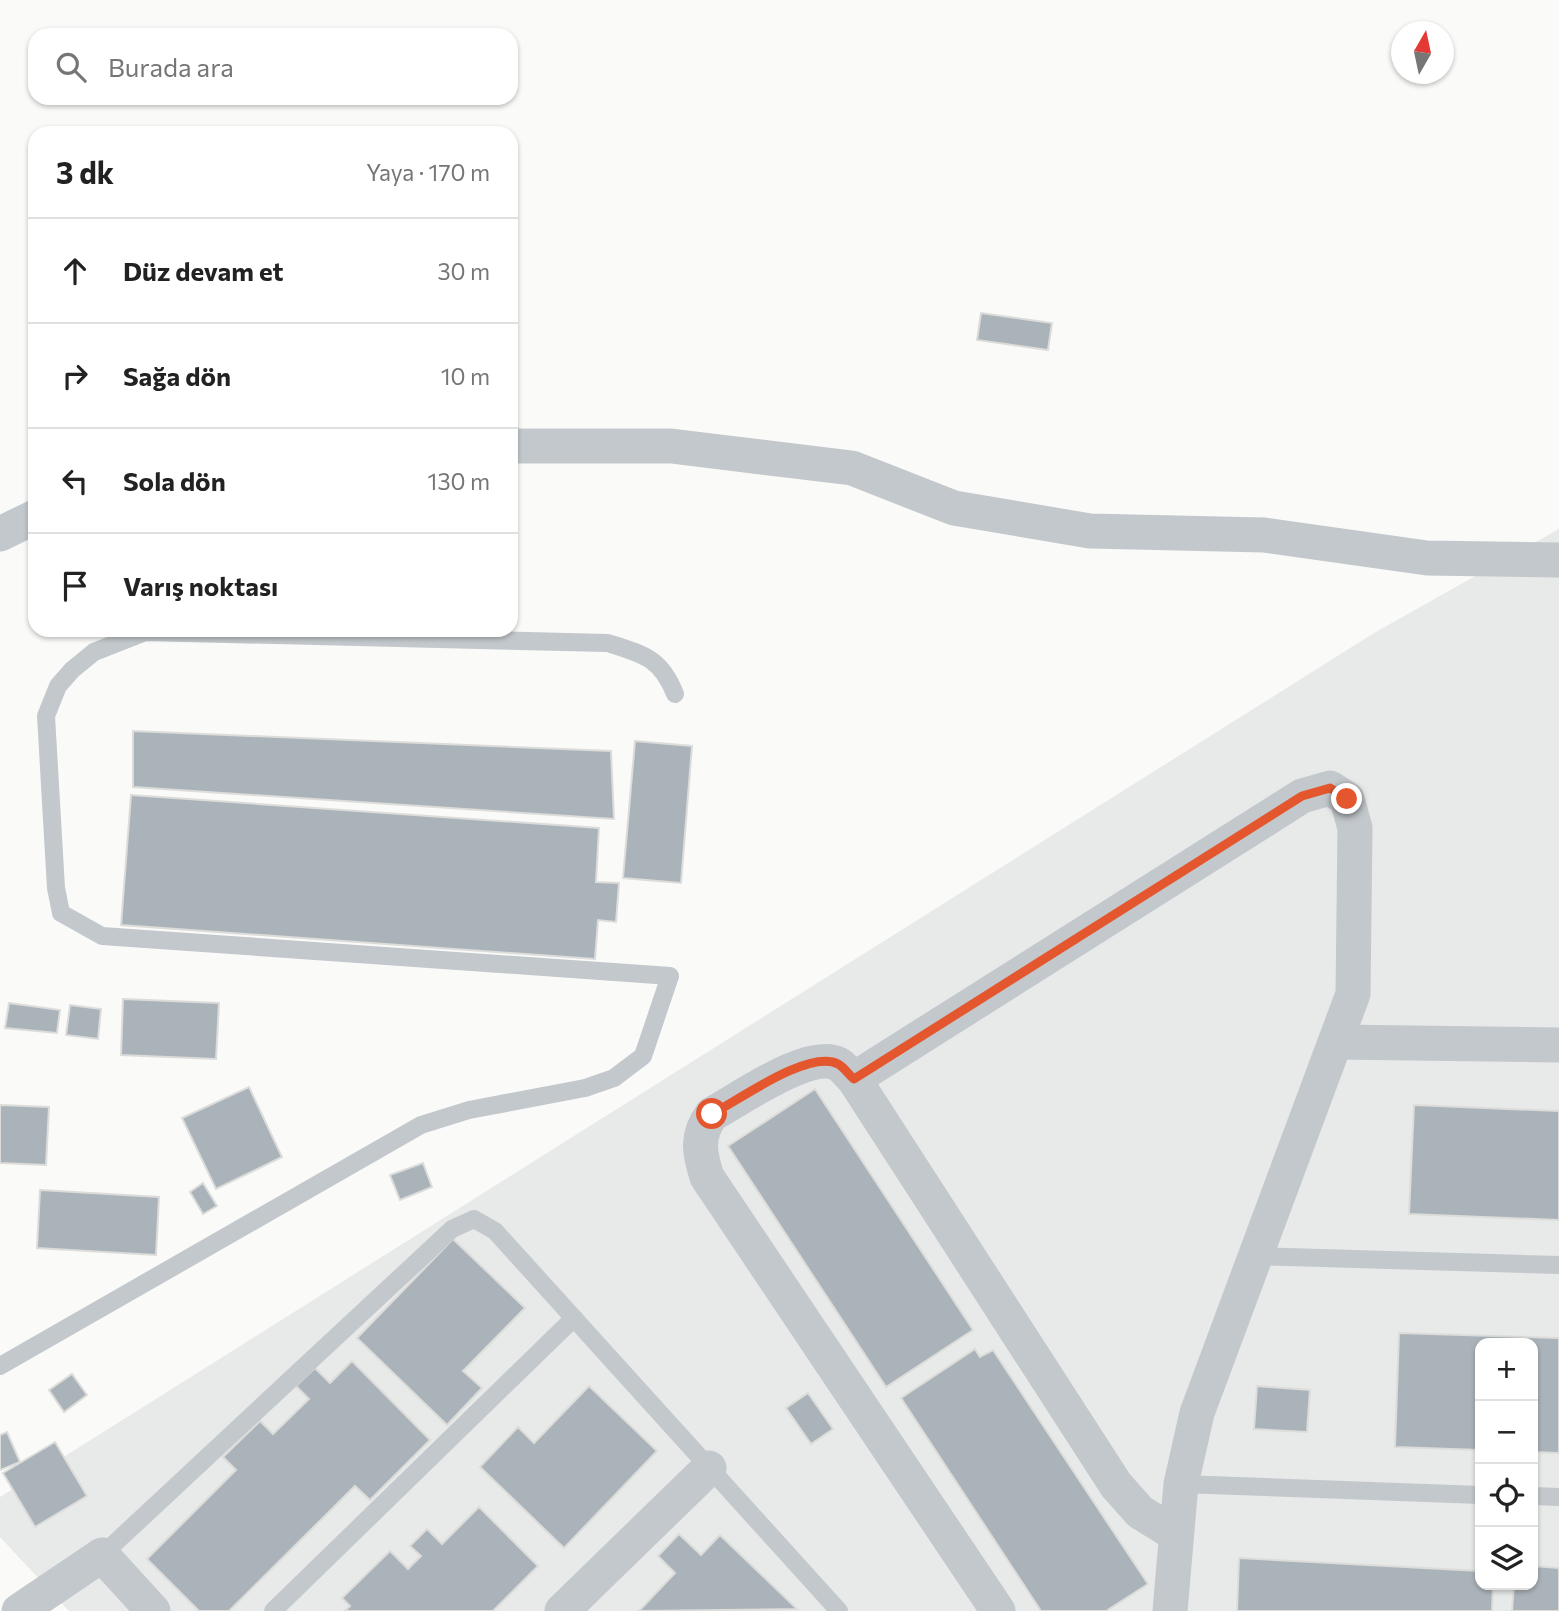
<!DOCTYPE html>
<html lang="tr">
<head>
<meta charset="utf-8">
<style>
	body { margin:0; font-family:Commissioner,sans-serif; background:#f6f6f6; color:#222 }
	.controls { position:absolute; right:21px; bottom:21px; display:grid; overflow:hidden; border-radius:14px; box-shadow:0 2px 5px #0004 }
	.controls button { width:63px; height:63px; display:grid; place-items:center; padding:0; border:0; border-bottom:2px solid #e0e0e0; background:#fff; color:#222; font:35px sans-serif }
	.compass { position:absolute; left:1391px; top:21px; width:63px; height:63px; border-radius:50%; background:#fff; box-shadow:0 2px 5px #0004; rotate:9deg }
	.stop { position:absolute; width:21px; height:21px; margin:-16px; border:5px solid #e4572e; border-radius:50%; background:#fff }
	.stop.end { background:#e4572e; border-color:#fff; box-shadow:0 2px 7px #0008 }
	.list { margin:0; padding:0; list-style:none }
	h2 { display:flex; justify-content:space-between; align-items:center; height:91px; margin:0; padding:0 28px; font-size:30px }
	h2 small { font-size:23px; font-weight:400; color:#767676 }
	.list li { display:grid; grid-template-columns:46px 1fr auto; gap:21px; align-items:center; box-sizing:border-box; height:105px; padding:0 28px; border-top:2px solid #e0e0e0 }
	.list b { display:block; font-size:26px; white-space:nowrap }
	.list em { font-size:23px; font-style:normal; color:#767676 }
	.icon { flex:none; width:38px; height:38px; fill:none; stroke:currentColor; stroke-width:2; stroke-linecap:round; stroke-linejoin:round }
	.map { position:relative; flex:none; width:1559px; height:1611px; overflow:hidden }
	.search { position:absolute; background:#fff; box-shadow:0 2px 5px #0004; left:28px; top:28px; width:490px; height:77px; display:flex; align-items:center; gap:18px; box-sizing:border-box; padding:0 24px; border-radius:21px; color:#767676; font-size:26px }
	.panel { position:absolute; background:#fff; box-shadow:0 2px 5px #0004; left:28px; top:126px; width:490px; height:511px; border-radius:21px }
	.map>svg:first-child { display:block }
	.built { fill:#e8e9e9; fill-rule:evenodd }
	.building { fill:#aab3b9; stroke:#dcdcda; stroke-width:2 }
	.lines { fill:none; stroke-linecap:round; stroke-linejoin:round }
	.service { stroke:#c3c8cc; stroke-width:18 }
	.minor { stroke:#c3c8cc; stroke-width:35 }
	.route { stroke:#e4572e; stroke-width:9 }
</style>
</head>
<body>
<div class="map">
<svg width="1559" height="1611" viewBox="0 0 1559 1611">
	<rect width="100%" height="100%" fill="#fafaf8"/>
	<path class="built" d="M1559,529V1611H69L0,1537V1497L1374,633ZM1480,1343H1533V1585H1480Z"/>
	<g class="building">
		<path d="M981,313L1052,323L1048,350L977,340Z"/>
		<path d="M133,731L611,751L614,819L133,787Z"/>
		<path d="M635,741L692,746L681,883L623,878Z"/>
		<path d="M131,795L599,828L596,882L619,883L616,922L598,920L595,959L121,925Z"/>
		<path d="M123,999L219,1003L216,1059L121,1055Z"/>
		<path d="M9,1003L60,1010L57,1033L5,1028Z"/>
		<path d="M70,1005L101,1009L98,1039L66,1035Z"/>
		<path d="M249,1087L282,1157L216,1189L182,1118Z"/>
		<path d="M815,1089L973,1330L886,1387L728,1146Z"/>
		<path d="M0,1105L49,1107L46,1165L0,1163Z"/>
		<path d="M1414,1105L1559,1111V1220L1409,1214Z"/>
		<path d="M423,1163L432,1187L400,1200L390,1175Z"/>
		<path d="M203,1183L217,1206L203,1214L190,1192Z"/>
		<path d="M40,1190L159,1197L156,1255L37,1248Z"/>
		<path d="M453,1239L525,1308L463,1371L482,1388L447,1425L357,1338Z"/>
		<path d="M1399,1333L1559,1338V1453L1533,1452V1343H1480V1450L1395,1447Z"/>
		<path d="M975,1349L980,1357L993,1350L1148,1584L1106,1611H1041L901,1398Z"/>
		<path d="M352,1361L430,1440L370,1500L355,1486L229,1611H199L147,1559L236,1470L223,1457L260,1421L273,1434L309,1399L296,1386L315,1368L330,1383Z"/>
		<path d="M72,1374L87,1395L64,1412L49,1390Z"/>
		<path d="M589,1386L657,1451L564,1548L480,1467L518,1427L534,1443Z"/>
		<path d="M1257,1386L1310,1390L1307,1432L1254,1429Z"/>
		<path d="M808,1393L833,1429L811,1444L786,1408Z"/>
		<path d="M7,1432L20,1462L0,1470V1435Z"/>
		<path d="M55,1442L87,1496L35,1527L3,1473Z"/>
		<path d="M479,1507L538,1566L493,1611H345L350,1606L342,1598L390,1551L408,1569L421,1556L410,1546L427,1529L442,1544Z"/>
		<path d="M679,1534L701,1555L720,1535L797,1609L639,1611L675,1573L658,1556Z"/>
		<path d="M1239,1558L1480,1571V1585H1493L1492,1611H1237Z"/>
		<path d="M1533,1566L1559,1568V1611H1512L1514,1585H1533Z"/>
	</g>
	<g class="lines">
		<g class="service">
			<path d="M1255,1256L1559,1265"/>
			<path d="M0,1366L421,1125L469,1110L585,1088L614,1078L643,1056L670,976L102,936L61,913L56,888L46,716L58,686L72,670L94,652L145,632L608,643C643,654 661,658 675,694"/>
			<path d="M1181,1484L1480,1495"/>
			<path d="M1533,1496L1559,1497"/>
			<path d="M102,1555L452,1229L474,1219L495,1231L839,1611"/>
			<path d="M273,1611L574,1318"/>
		</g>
		<g class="minor">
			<path d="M511,446H671L852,468L954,508L1090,531L1264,535L1427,558L1559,560"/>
			<path d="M0,534L35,517"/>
			<path d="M1336,1042L1559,1045"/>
			<path d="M854,1079L1302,796L1330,788L1347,799L1355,828L1353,994L1197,1413L1181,1484L1170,1611"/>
			<path d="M19,1611L102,1555L153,1611"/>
			<path d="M562,1611L709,1468"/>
			<path d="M998,1611L707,1177C699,1152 696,1136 712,1114C739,1100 809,1049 838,1064C844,1067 849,1075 854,1079L1116,1485L1140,1512L1174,1533"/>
		</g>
	</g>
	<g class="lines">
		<path class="route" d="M712,1114C739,1100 809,1049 838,1064C844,1067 849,1075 854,1079L1302,796L1330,788L1347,799"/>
	</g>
</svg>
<div class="controls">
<button>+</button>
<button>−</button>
<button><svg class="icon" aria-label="locate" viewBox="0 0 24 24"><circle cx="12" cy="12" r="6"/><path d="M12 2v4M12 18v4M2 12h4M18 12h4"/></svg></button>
<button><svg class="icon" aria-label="layers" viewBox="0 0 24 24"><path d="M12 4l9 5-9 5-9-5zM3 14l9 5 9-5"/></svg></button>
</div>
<svg class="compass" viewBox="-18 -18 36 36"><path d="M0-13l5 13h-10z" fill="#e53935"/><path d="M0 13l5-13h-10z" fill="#767676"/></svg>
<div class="stop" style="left:712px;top:1114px"></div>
<div class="stop end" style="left:1347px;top:799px"></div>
<div class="search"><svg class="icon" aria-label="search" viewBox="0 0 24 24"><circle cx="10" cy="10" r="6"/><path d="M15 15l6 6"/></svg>Burada ara</div>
<section class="panel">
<h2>3 dk<small>Yaya · 170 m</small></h2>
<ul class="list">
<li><svg class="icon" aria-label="ahead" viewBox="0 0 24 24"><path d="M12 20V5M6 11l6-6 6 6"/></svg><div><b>Düz devam et</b></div><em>30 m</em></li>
<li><svg class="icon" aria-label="right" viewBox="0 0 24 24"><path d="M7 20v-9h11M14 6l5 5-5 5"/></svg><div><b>Sağa dön</b></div><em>10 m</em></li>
<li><svg class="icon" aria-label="left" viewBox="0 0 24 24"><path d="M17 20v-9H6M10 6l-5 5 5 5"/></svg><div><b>Sola dön</b></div><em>130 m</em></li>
<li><svg class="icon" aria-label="arrive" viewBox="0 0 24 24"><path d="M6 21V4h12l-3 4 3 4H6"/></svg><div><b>Varış noktası</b></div></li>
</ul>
</section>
</div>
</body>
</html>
